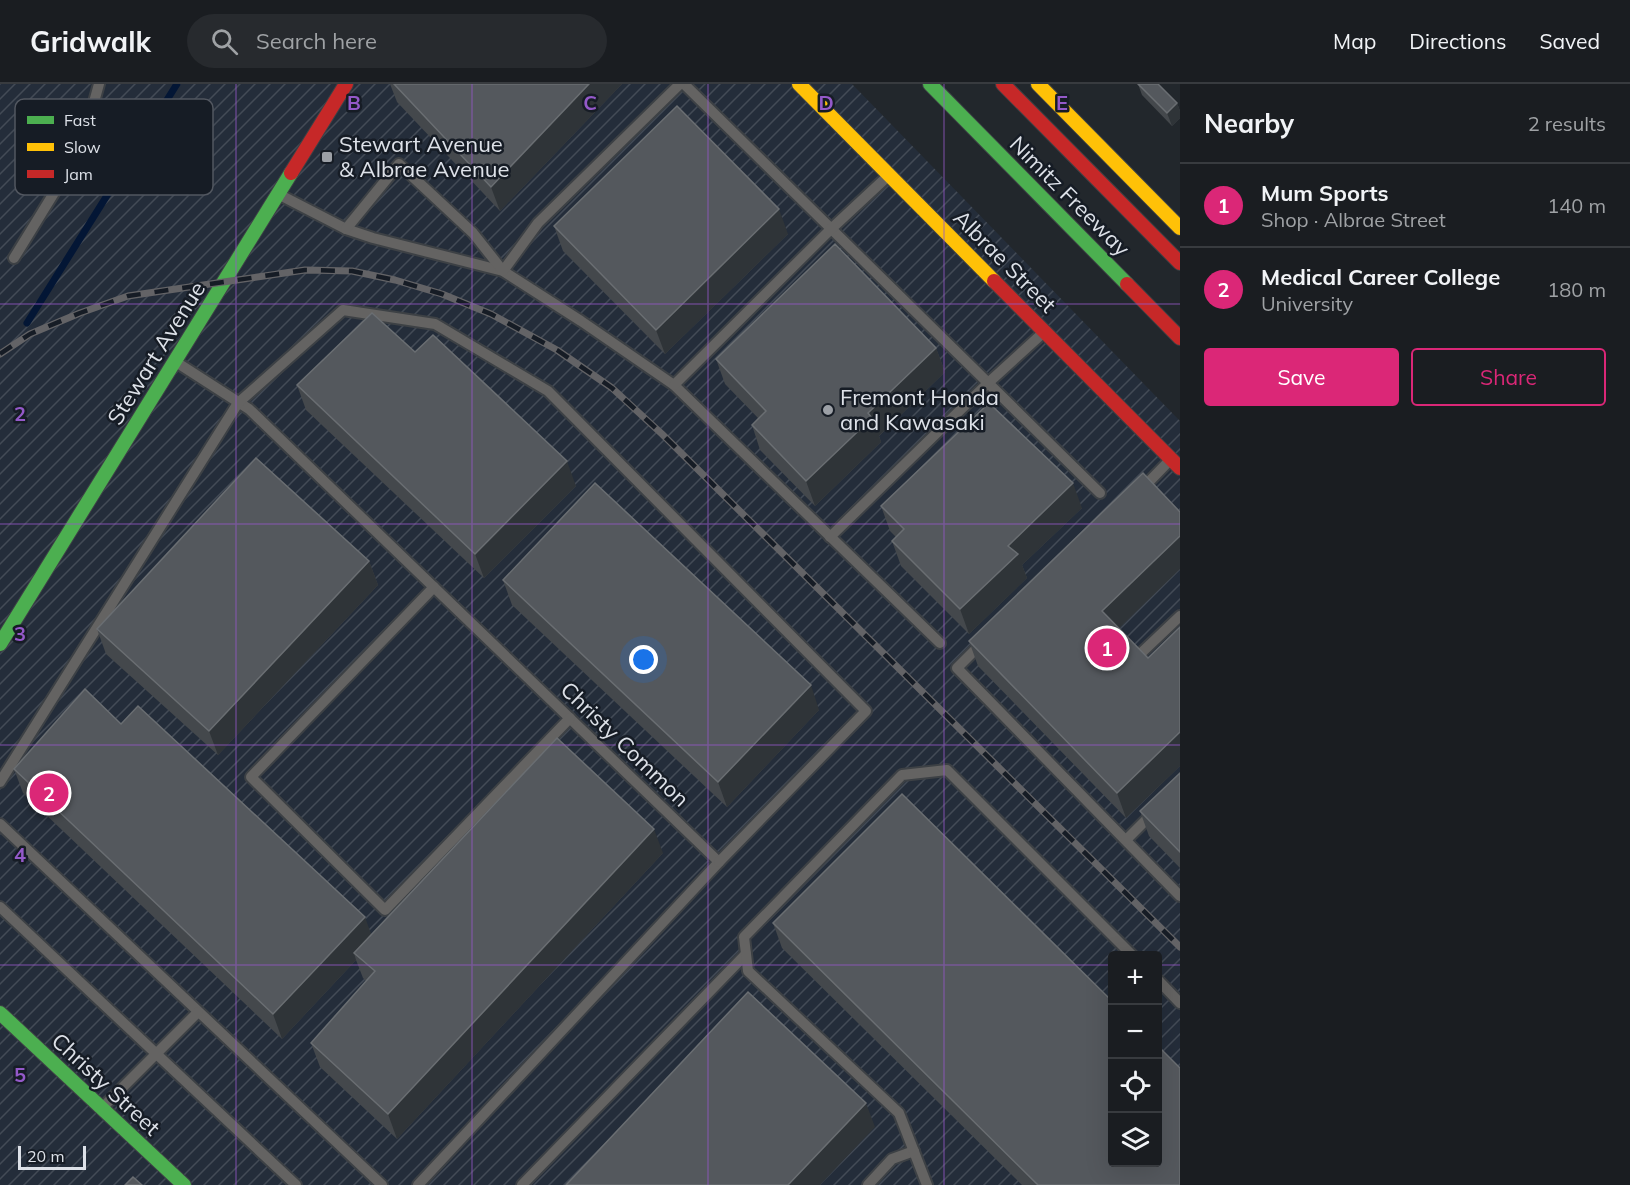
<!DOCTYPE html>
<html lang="en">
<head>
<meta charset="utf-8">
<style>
	body { margin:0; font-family:Mulish,sans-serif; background:#272a2e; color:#f1f3f6 }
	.controls { position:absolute; right:18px; bottom:18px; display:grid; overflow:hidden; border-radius:6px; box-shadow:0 6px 24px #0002 }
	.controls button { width:54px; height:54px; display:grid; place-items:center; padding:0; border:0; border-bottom:2px solid #383b3f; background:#1a1d21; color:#f1f3f6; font:30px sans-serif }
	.scale { position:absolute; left:18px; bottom:15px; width:68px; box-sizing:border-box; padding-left:6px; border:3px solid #dde1e8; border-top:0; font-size:16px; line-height:21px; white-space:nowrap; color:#dde1e8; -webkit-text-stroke:4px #161c25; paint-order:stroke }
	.you { position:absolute; left:644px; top:576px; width:21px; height:21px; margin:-15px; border:4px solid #fff; border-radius:50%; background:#1a73e8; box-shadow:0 0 0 9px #1a73e833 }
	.badge { display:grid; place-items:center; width:39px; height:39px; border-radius:50%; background:#db2777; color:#fff; font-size:20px; font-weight:700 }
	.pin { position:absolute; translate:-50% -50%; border:3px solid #fff; box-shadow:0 2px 6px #0006 }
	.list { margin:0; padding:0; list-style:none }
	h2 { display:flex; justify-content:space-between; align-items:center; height:78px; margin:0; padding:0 24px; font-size:26px }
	h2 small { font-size:20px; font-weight:400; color:#9fa2a5 }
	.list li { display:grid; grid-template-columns:39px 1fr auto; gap:18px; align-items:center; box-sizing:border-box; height:84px; padding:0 24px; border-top:2px solid #383b3f }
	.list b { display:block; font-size:22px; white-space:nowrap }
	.list p { margin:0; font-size:20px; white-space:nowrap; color:#9fa2a5 }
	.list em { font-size:20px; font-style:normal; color:#9fa2a5 }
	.actions { display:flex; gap:12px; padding:18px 24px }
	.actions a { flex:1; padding:14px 0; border:2px solid #db2777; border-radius:6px; text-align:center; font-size:21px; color:#db2777 }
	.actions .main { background:#db2777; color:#fff }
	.icon { flex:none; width:33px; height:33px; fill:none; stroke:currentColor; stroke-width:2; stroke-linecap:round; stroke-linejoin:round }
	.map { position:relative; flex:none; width:1180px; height:1101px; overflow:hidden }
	header { display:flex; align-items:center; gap:36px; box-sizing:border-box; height:84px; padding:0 30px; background:#1a1d21; border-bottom:2px solid #383b3f }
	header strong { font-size:28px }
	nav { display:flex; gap:33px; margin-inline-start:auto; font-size:21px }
	.search { width:420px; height:54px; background:#272a2e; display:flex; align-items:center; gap:15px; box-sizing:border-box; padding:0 21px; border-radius:33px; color:#9fa2a5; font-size:22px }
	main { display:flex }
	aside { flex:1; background:#1a1d21 }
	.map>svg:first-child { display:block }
	.industrial { fill:url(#industrial-furrows); fill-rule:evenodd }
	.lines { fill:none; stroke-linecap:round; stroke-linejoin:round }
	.stream { stroke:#031635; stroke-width:7 }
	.lane-casing { stroke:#3d4145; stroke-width:14 }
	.fast-casing { stroke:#3d4145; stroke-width:16 }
	.slow-casing { stroke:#3d4145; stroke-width:16 }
	.jam-casing { stroke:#3d4145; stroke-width:16 }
	.lane { stroke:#646362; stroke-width:10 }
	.fast { stroke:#4caf50; stroke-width:14 }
	.slow { stroke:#ffc107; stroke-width:14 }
	.jam { stroke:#c62828; stroke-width:14 }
	.rail-casing { stroke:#636366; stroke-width:7 }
	.rail { stroke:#161c25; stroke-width:4.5; stroke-dasharray:14; stroke-linecap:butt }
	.wall { fill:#44484c }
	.shaded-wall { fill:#2f3438 }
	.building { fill:#54585d; stroke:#6a6e72; stroke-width:1.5 }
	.grid { fill:none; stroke:#9459c9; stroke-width:1.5; stroke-opacity:0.55 }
	.poi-dot { fill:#9ca0a6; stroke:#161c25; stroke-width:2 }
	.labels { text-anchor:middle; stroke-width:5; stroke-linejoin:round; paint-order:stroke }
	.poi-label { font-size:22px; fill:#dde1e8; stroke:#161c25; text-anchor:start }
	.street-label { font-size:22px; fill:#dde1e8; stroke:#161c25 }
	.key { fill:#161c25; stroke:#525760; stroke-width:1.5 }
	.key-label { font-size:16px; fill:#dde1e8 }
	.grid-label { font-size:20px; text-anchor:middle; font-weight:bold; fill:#9459c9; stroke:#161c25; stroke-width:5; stroke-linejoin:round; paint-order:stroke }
</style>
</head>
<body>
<header>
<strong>Gridwalk</strong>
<div class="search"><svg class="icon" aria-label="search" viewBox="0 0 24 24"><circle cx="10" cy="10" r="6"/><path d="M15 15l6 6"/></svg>Search here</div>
<nav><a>Map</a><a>Directions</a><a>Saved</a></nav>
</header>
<main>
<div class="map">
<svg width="1180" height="1101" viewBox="0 0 1180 1101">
	<defs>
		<pattern id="industrial-furrows" width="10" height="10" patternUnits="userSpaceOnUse" patternTransform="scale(1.5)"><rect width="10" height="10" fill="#242d3a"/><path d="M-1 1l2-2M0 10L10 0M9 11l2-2" fill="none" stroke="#434b56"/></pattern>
	</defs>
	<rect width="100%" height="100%" fill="#22272c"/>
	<path class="industrial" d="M0,0H852L1180,337V1101H0ZM1112,872H1158V1078H1112Z"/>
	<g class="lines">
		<path class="stream" d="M27,239L177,0"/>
		<g class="lane-casing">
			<g id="lane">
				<path d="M684,0L1100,409"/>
				<path d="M280,111L346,145L373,154L503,187L581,237L674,301L940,559"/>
				<path d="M346,145L399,80L473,149L503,187L538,139L680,0"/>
				<path d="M14,174L81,65L99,0"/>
				<path d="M176,278L249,325L719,778L418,1101"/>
				<path d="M674,301L831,145L888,92"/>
				<path d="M1140,407L1171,375"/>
				<path d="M830,453L987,300L1044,248"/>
				<path d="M434,503L251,693L385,826L570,634"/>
				<path d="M982,559L957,584L1180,812"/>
				<path d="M1140,570L1180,532"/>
				<path d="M0,698L238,319L343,226L435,240L548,307L866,627L719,778"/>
				<path d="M0,740L382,1101"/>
				<path d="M1126,756L1154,728"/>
				<path d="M0,823L296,1101"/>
				<path d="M1158,896L1180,919"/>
				<path d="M103,1023L198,928"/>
				<path d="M522,1101L746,870"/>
				<path d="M868,1101L892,1075L914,1067"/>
				<path d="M927,1101L899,1029L748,887L744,853L902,691L947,686L1133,872"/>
			</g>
		</g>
		<g class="fast-casing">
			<g id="fast">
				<path d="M930,0L1127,200"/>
				<path d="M0,560L291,89"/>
				<path d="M0,929L184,1101"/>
			</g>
		</g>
		<g class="slow-casing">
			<g id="slow">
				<path d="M799,0L994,197"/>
				<path d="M1038,0L1180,144"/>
			</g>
		</g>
		<g class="jam-casing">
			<g id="jam">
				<path d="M1003,0L1180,179"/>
				<path d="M291,89L346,0"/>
				<path d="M994,197L1180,384"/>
				<path d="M1127,200L1180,254"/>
			</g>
		</g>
		<use href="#lane" class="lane"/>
		<use href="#fast" class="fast"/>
		<use href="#slow" class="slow"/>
		<use href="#jam" class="jam"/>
		<g class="rail-casing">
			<path id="rail" d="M0,270L30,250L80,229L128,212L305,186L352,187L395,196L442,210L491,230L557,266L612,304L662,350L1180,863"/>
		</g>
		<use href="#rail" class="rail"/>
	</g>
	<g class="wall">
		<path d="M390,0H622L500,127L397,18Z"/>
		<path d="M1138,0H1158L1177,19L1180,27V34L1172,42L1142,11Z"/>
		<path d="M554,142L788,150L665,270L563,167Z"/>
		<path d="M936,264L945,288L879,352L881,358L815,422L760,366L752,341L758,334L725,300L716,275Z"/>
		<path d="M415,268L576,402L484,494L306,326L297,301Z"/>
		<path d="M881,422L1082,424L1022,481L1027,494L969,550L901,482L892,457L896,453L890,447Z"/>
		<path d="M1180,428V485L1119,544L1148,574L1180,543V682L1126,734L978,582L969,557Z"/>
		<path d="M369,477L378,501L218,671L106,570L97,545Z"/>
		<path d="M503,496L819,626L727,723L512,521Z"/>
		<path d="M121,640L371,851L663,769L397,1055L320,983L311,959L366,897L363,894L356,876L282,955L23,709L14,685Z"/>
		<path d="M1180,689V784L1149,752L1140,727Z"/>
		<path d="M773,839L1180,1101H1022L782,864Z"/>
	</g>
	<g class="shaded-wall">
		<path d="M589,0H622L500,127L491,103Z"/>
		<path d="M1177,19L1180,27V34L1172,42L1167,29Z"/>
		<path d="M779,125L788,150L665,270L656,246Z"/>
		<path d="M936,264L945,288L879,352L881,358L815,422L806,397L868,329Z"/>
		<path d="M567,377L576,402L484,494L475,470Z"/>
		<path d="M1073,399L1082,424L1022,481L1027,494L969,550L960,525L1008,462Z"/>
		<path d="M1180,452V485L1111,552L1102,527Z"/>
		<path d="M369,477L378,501L218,671L209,647Z"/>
		<path d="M811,601L819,626L727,723L718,698Z"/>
		<path d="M1180,648V682L1126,734L1117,709Z"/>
		<path d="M654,745L663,769L397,1055L388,1030Z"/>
		<path d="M365,833L374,858L354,869L356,876L282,955L273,930Z"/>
		<path d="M866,1019L875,1043L820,1101H788Z"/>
	</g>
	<g class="building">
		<path d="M394,0H589L491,103Z"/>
		<path d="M1138,0H1158L1177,19L1167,29Z"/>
		<path d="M677,22L779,125L656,246L554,142Z"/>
		<path d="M835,160L936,264L868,329L872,334L806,397L752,341L766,327L716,275Z"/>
		<path d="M372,229L415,268L433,251L567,377L475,470L297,301Z"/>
		<path d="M989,319L1073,399L1008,462L1018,470L960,525L892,457L904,445L881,422Z"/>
		<path d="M256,374L369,477L209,647L97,545Z"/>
		<path d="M1143,389L1180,428V452L1102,527L1148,574L1180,543V648L1117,709L969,557Z"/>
		<path d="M595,399L811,601L718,698L503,496Z"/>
		<path d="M85,605L121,640L138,622L365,833L273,930L14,685Z"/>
		<path d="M557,654L654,745L388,1030L311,959L375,887L354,869Z"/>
		<path d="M1180,689V768L1140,727Z"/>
		<path d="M902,710L1113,918V1078H1158V962L1180,984V1101H1038L773,839Z"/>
		<path d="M748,908L866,1019L788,1101H566Z"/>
		<path d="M133,1093L142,1101H125Z"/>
	</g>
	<path class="grid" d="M236,0V1101M472,0V1101M708,0V1101M944,0V1101M0,220H1180M0,440H1180M0,661H1180M0,881H1112M1158,881H1180"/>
	<g class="poi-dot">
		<rect x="321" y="67" width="12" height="12" rx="3"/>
		<circle cx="828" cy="326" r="6"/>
	</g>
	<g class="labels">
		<g class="poi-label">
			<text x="339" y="68">Stewart Avenue<tspan x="339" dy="25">&amp; Albrae Avenue</tspan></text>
			<text x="840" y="321">Fremont Honda<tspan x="840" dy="25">and Kawasaki</tspan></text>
		</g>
		<g class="street-label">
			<text transform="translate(1070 112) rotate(45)" y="8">Nimitz Freeway</text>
			<text transform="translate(1005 177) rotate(45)" y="8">Albrae Street</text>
			<text transform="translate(156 269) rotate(-58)" y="8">Stewart Avenue</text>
			<text transform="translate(625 660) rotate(44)" y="8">Christy Common</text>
			<text transform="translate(106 1000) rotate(43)" y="8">Christy Street</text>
		</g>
	</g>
	<rect x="15" y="15" width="198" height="96" rx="9" class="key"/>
	<rect x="27" y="32" width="27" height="8" fill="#4caf50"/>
	<rect x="27" y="59" width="27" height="8" fill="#ffc107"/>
	<rect x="27" y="86" width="27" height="8" fill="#c62828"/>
	<g class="key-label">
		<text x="64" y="42">Fast</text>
		<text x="64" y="69">Slow</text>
		<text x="64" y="96">Jam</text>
	</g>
	<g class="grid-label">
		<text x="354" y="26">B</text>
		<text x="590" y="26">C</text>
		<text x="826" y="26">D</text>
		<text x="1062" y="26">E</text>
		<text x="20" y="337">2</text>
		<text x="20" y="557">3</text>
		<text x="20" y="778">4</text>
		<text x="20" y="998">5</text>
	</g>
</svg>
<div class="controls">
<button>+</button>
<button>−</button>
<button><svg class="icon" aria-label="locate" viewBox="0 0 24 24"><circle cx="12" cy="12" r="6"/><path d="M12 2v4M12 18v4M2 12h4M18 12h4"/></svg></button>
<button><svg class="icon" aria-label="layers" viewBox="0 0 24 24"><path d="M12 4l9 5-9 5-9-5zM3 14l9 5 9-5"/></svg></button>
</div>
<div class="scale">20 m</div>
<div class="you"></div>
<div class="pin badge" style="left:1107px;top:564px">1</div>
<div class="pin badge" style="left:49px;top:709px">2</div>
</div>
<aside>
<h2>Nearby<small>2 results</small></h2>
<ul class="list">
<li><span class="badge">1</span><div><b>Mum Sports</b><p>Shop · Albrae Street</p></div><em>140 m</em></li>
<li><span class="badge">2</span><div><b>Medical Career College</b><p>University</p></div><em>180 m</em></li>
</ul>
<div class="actions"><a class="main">Save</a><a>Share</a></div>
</aside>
</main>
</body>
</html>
